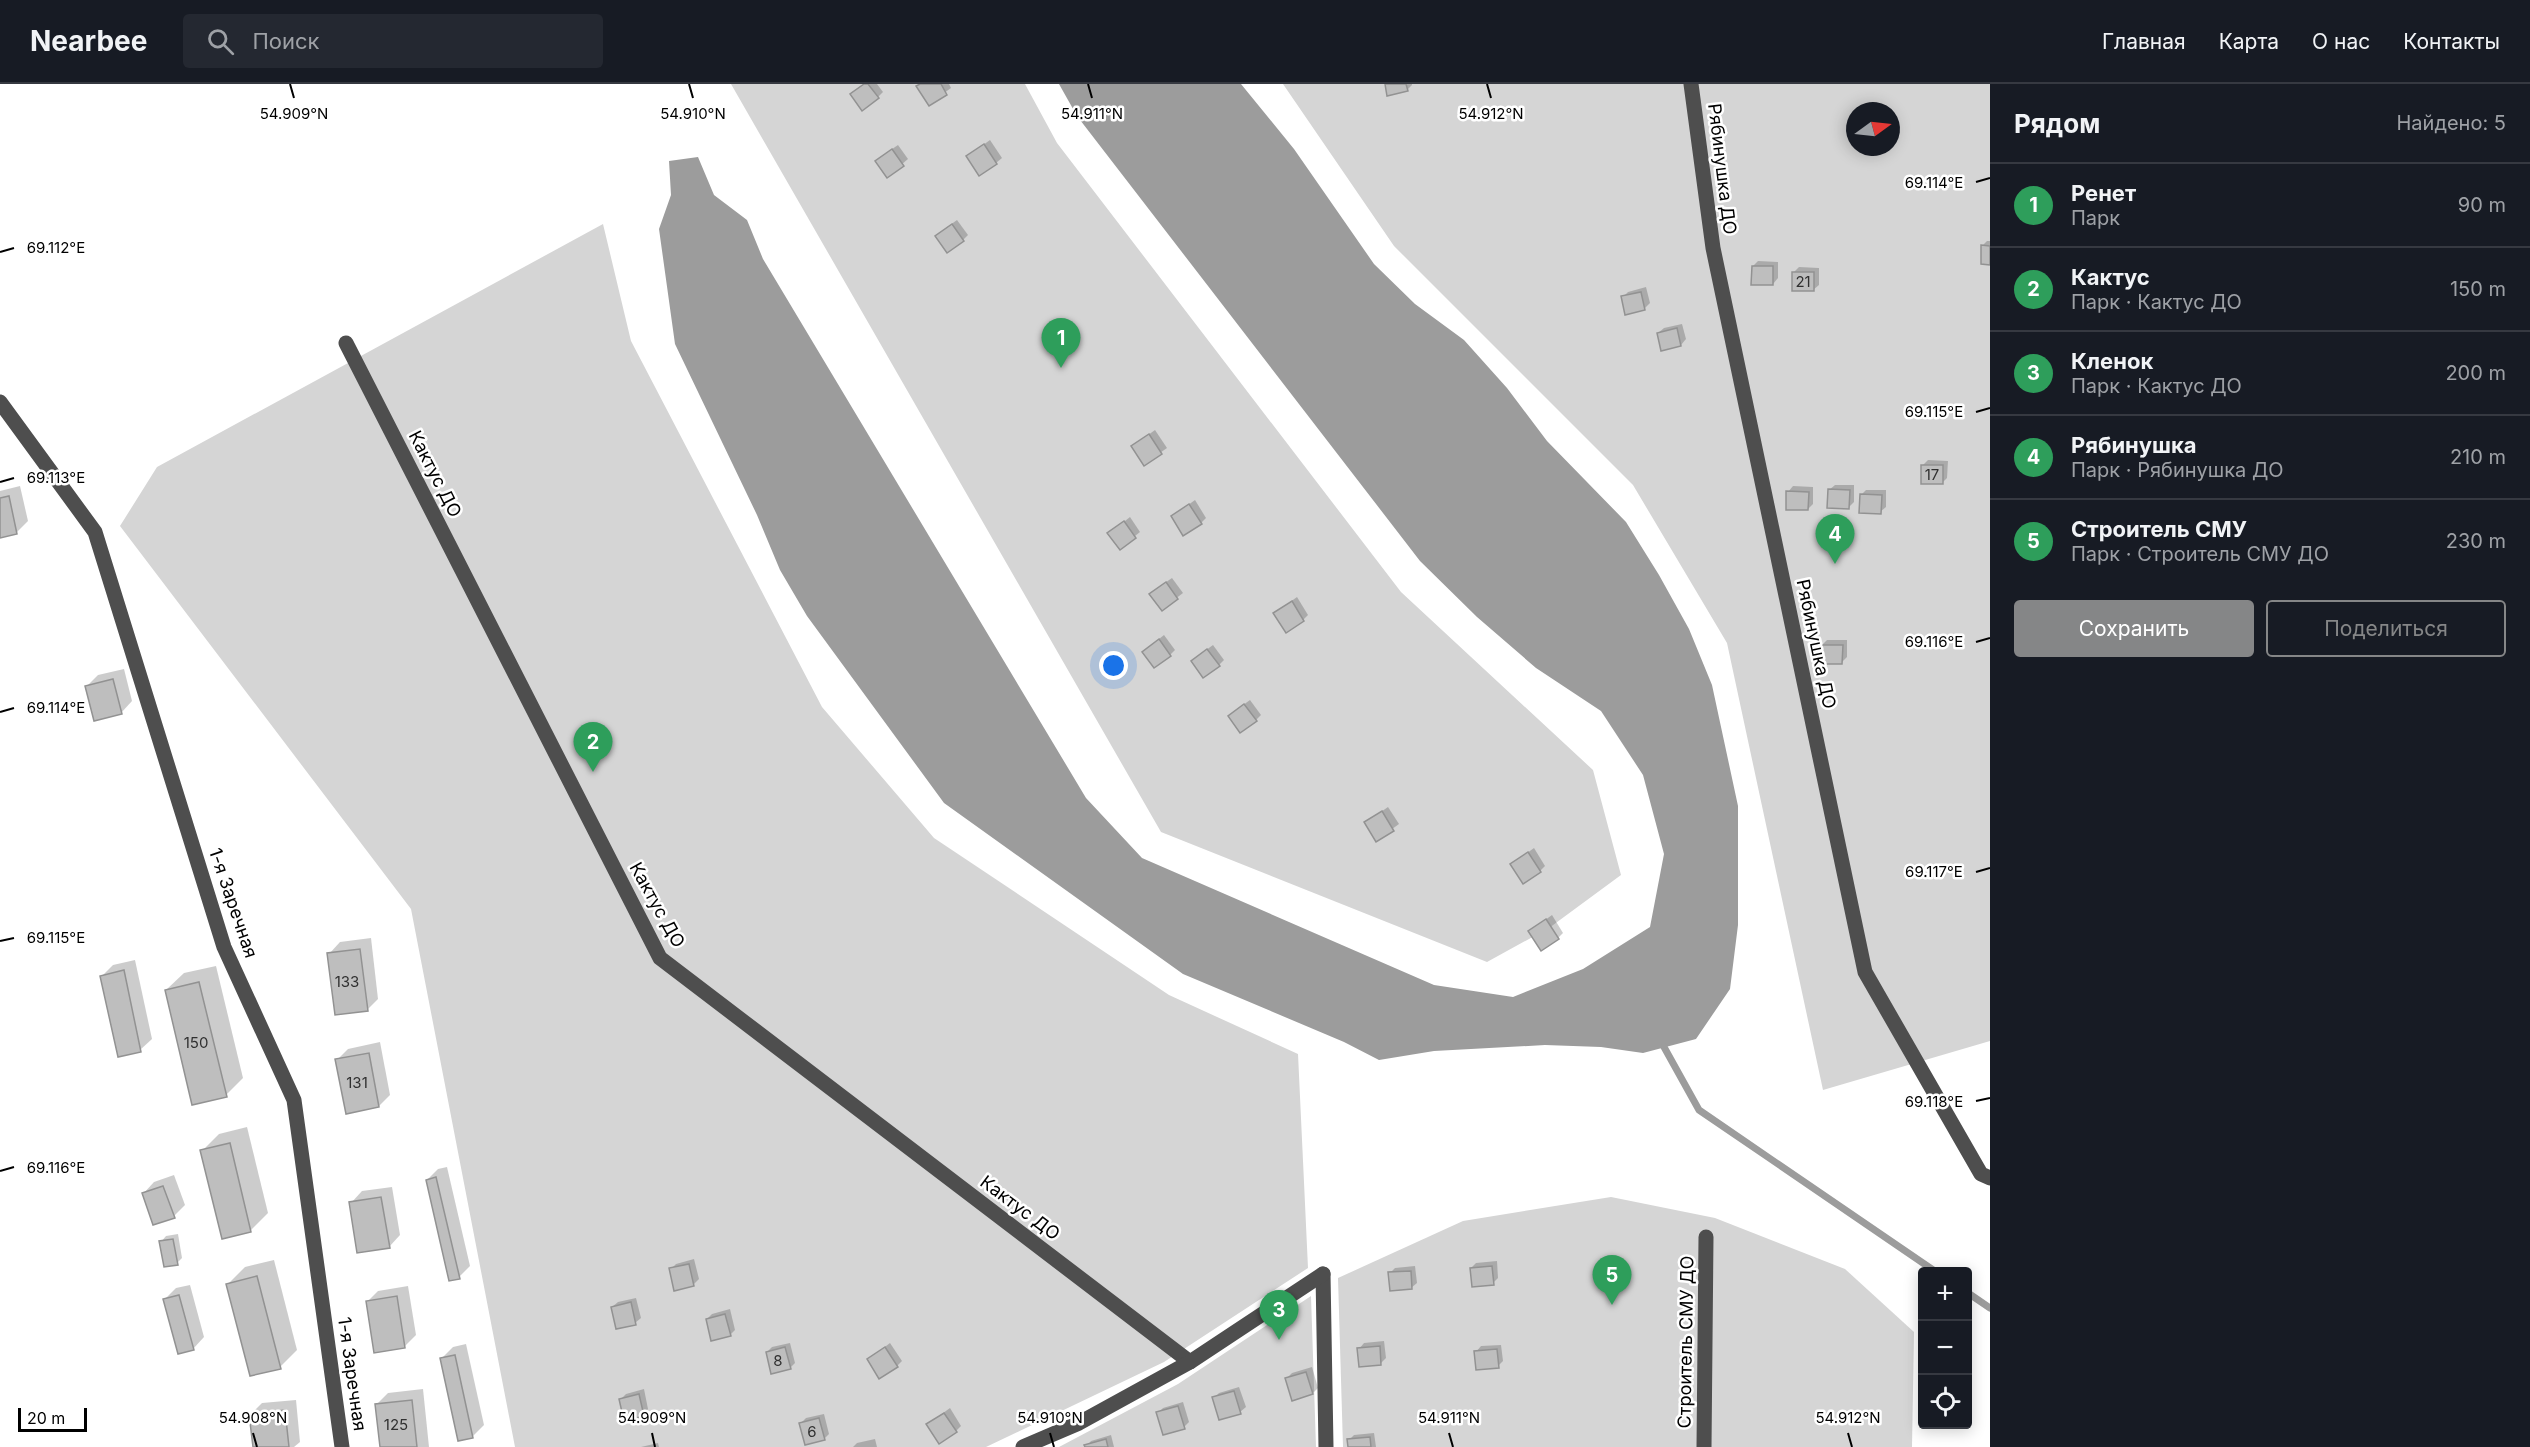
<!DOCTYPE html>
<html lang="ru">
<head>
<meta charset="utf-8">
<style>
	body { margin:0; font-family:Inter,sans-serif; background:#242831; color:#f1f3f6 }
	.controls { position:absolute; right:18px; bottom:18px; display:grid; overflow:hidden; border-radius:6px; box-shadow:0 3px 15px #0003 }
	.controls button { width:54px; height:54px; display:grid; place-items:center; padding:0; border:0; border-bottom:2px solid #363941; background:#171b24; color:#f1f3f6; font:30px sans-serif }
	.compass { position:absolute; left:1846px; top:18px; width:54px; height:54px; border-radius:50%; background:#171b24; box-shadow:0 3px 15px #0003; rotate:75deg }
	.scale { position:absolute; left:18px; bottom:15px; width:69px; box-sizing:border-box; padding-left:6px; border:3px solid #000; border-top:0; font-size:16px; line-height:21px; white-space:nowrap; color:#000; -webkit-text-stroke:4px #fff; paint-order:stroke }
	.you { position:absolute; left:1114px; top:582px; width:21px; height:21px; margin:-15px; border:4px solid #fff; border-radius:50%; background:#1a73e8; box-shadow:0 0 0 9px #1a73e833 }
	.badge { display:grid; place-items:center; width:39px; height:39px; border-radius:50%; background:#858687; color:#fff; font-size:20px; font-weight:700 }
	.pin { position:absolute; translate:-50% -50px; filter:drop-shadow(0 2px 3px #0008) }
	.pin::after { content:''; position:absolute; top:32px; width:21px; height:18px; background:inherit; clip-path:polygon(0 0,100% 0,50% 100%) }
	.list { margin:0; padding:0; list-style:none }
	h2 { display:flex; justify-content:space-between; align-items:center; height:78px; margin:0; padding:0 24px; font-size:26px }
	h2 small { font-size:20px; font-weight:400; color:#9ea1a6 }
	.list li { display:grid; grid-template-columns:39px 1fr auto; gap:18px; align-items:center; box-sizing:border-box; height:84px; padding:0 24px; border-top:2px solid #363941 }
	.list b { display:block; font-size:22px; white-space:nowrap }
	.list p { margin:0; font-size:20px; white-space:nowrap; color:#9ea1a6 }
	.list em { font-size:20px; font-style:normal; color:#9ea1a6 }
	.actions { display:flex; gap:12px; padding:18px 24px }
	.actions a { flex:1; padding:14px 0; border:2px solid #858687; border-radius:6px; text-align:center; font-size:21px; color:#858687 }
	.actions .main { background:#858687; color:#fff }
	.icon { flex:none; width:33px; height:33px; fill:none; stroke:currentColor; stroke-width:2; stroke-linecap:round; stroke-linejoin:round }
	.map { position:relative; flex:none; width:1990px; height:1363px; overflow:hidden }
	header { display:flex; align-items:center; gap:36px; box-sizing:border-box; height:84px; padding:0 30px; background:#171b24; border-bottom:2px solid #363941 }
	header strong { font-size:28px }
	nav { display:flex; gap:33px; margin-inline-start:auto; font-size:21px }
	.search { width:420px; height:54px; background:#242831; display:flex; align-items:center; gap:15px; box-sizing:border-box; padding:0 21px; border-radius:6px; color:#9ea1a6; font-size:22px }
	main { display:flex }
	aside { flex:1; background:#171b24 }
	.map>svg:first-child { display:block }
	.green { fill:#d5d5d5; fill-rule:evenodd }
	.water { fill:#9c9c9c }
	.shadow { fill:#0003 }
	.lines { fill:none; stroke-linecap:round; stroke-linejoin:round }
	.stream { stroke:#9c9c9c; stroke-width:7 }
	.building { fill:#bebebe; stroke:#929292; stroke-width:1.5 }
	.minor { stroke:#4e4e4e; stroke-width:15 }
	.ticks { fill:none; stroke:#000; stroke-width:2 }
	.labels { text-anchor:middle; stroke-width:5; stroke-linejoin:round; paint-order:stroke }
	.number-label { font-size:15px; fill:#303030 }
	.street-label { font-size:18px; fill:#000; stroke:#fff }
	.ticks-label { font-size:15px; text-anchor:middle; fill:#000; stroke:#fff; stroke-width:5; stroke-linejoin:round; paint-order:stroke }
</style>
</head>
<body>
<header>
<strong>Nearbee</strong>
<div class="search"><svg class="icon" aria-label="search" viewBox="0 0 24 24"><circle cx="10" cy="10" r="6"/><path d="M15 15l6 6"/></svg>Поиск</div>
<nav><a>Главная</a><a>Карта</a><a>О нас</a><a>Контакты</a></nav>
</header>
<main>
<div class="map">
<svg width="1990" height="1363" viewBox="0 0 1990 1363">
	<rect width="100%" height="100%" fill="#fff"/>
	<g class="green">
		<path d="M731,0H1025L1057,59L1401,508L1593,686L1621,791L1549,844L1487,878L1161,748Z"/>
		<path d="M1283,0H1990V957L1823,1006L1727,559L1633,401L1394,162ZM1855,27H1891V63H1855Z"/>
		<path d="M603,140L631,257L822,623L934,754L1169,911L1298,970L1308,1184L1164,1278L986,1363H515L411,825L120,442L157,383Z"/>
		<path d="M1611,1113L1715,1134L1845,1185L1914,1248L1912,1363H1343L1338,1194L1463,1137Z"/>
		<path d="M1311,1212L1316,1363H1059L1178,1300Z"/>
	</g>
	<path class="water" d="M1059,0H1241L1294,65L1374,180L1415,220L1464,256L1507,304L1547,357L1626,438L1659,491L1689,545L1712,601L1738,722V841L1730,905L1696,955L1643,969L1601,963L1545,961L1434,967L1379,976L1344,958L1183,890L944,719L807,532L780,486L757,431L675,260L659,145L671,111L669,77L698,73L714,111L747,136L763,175L1086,714L1142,774L1434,901L1513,913L1583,885L1650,843L1664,770L1643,691L1601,627L1536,584L1477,533L1420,477L1077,32Z"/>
	<g class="shadow">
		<path d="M864,0H877L883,8L878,13L857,5Z"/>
		<path d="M921,0H949L951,4L929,20Z"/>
		<path d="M1386,0H1412V1L1407,6Z"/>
		<path d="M990,56L1002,74L996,79L968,72Z"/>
		<path d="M898,61L908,75L888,92L882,72Z"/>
		<path d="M957,136L968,151L963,156L942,147Z"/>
		<path d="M1987,157H1990V179L1982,162Z"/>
		<path d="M1758,177L1778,178V194L1773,200L1753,182Z"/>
		<path d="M1799,183L1819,184V201L1813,206L1794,188Z"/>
		<path d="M1646,203L1650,219L1645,224L1623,213L1628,208Z"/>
		<path d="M1682,240L1686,255L1681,261L1658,249L1664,244Z"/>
		<path d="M1155,346L1167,364L1144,380L1133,362Z"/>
		<path d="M1928,376L1948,377L1947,394L1942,399L1923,381Z"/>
		<path d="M1835,401H1854V418L1849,423L1829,406Z"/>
		<path d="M20,402L28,437L17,448L0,452V407Z"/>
		<path d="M1793,402L1813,403V420L1808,425L1788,408Z"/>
		<path d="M1866,406H1886V423L1880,428L1861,411Z"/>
		<path d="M1195,416L1206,434L1201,439L1173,432Z"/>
		<path d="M1130,433L1140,448L1120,464L1115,445Z"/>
		<path d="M1172,494L1183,509L1162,525L1156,505Z"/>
		<path d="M1297,513L1308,531L1303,536L1275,529Z"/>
		<path d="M1164,551L1175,566L1170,571L1149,563Z"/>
		<path d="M1827,556H1847V573L1841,579L1822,561Z"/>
		<path d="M1213,561L1224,576L1219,581L1198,572Z"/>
		<path d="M124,585L132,617L121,629L86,603L98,591Z"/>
		<path d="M1250,616L1261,631L1256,636L1235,627Z"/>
		<path d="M1388,723L1399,740L1377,756L1365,739Z"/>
		<path d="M1534,764L1545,782L1540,787L1512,780Z"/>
		<path d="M1552,831L1563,849L1558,854L1530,847Z"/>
		<path d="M371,854L378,915L367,926L329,870L340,858Z"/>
		<path d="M135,876L152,955L140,966L102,892L113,881Z"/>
		<path d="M216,882L243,994L226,1011L166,906L184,889Z"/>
		<path d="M380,958L390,1011L379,1022L337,976L348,965Z"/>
		<path d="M247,1043L268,1129L250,1147L202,1067L219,1050Z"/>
		<path d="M447,1083L470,1182L459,1193L427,1096L438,1085Z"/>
		<path d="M174,1091L185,1121L174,1132L143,1110L154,1098Z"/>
		<path d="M392,1103L400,1151L389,1163L351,1119L362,1107Z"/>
		<path d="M178,1150L182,1174L177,1179L161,1158L166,1152Z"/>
		<path d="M694,1175L699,1195L693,1201L671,1185L676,1180Z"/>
		<path d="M274,1176L297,1266L280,1283L228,1200L245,1183Z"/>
		<path d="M1497,1177L1498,1194L1493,1199L1471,1184L1476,1179Z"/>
		<path d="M1415,1182L1417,1199L1411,1204L1390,1189L1395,1184Z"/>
		<path d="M190,1201L204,1253L193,1265L164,1216L176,1204Z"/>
		<path d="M408,1202L416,1251L404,1263L367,1218L378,1207Z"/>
		<path d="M636,1214L641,1234L635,1239L612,1223L618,1218Z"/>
		<path d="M730,1225L735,1246L730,1251L707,1235L712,1230Z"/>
		<path d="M1384,1257L1386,1274L1381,1279L1359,1265L1364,1259Z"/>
		<path d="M790,1259L795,1279L790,1284L767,1268L772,1263Z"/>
		<path d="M890,1259L902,1277L897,1282L869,1275Z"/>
		<path d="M466,1260L484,1341L473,1352L460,1355L442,1274L453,1263Z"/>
		<path d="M1501,1261L1503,1277L1498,1282L1476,1268L1481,1262Z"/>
		<path d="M1312,1283L1318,1304L1313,1309L1287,1294L1292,1289Z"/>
		<path d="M1239,1303L1246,1323L1240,1328L1214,1314L1219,1309Z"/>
		<path d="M423,1305L429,1363H382L377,1320L388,1309Z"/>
		<path d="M644,1305L648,1325L643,1331L621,1315L626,1310Z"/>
		<path d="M296,1316L300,1358L294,1363H254L251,1330L262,1319Z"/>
		<path d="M1183,1318L1189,1338L1184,1343L1158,1329L1163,1324Z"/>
		<path d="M950,1324L961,1342L956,1347L928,1340Z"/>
		<path d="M824,1330L829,1350L824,1355L801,1339L806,1334Z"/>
		<path d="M1374,1349L1376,1363H1349V1356L1354,1351Z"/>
		<path d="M1111,1351L1114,1363H1086L1091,1357Z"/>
		<path d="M875,1355L877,1363H853L857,1359Z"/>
		<path d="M658,1359L659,1363H641Z"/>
	</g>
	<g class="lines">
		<g class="stream">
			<path d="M1664,963L1699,1026L1936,1188"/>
			<path d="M1968,1209L1990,1224"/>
		</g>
	</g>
	<g class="building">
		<path d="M864,0H868L879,14L862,27L850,10Z"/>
		<path d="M920,0H941L947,11L929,22L916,2Z"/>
		<path d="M1385,0H1406L1408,7L1387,12Z"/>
		<path d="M984,60L997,80L979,92L966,72Z"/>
		<path d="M892,65L904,82L887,94L875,77Z"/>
		<path d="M952,140L964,157L947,169L935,152Z"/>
		<path d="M1981,161L1990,162V181L1981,180Z"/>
		<path d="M1752,182H1773V201H1751Z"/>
		<rect x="1792" y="188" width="22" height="19"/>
		<path d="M1641,208L1645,226L1625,231L1621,212Z"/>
		<path d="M1677,244L1681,262L1661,267L1657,249Z"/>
		<path d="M1149,350L1162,370L1144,382L1131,362Z"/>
		<rect x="1921" y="381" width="22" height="19"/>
		<path d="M1828,405L1850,406L1849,425L1827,424Z"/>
		<path d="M1786,407L1809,408L1808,426H1786Z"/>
		<path d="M1860,410L1882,411L1881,430L1859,429Z"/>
		<path d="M9,412L17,450L0,454V414Z"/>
		<path d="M1189,420L1202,440L1183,452L1171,432Z"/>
		<path d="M1124,437L1136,454L1120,466L1107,449Z"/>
		<path d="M1166,498L1178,515L1162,527L1149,510Z"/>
		<path d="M1292,517L1304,537L1286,549L1273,529Z"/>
		<path d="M1159,555L1171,572L1154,584L1142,568Z"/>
		<path d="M1820,561H1843L1842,580H1820Z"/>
		<path d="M1207,565L1220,582L1203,594L1191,577Z"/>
		<path d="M113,595L122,630L94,637L85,602Z"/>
		<path d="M1244,620L1257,637L1240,649L1228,632Z"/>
		<path d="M1382,727L1394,747L1376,758L1364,738Z"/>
		<path d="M1528,768L1541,788L1523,800L1510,780Z"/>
		<path d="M1546,835L1559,855L1541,867L1528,847Z"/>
		<path d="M360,865L368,927L335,931L327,869Z"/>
		<path d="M124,886L141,968L118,973L100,892Z"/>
		<path d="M199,898L227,1013L192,1021L165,906Z"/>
		<path d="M369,969L379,1023L346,1030L335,975Z"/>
		<path d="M230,1059L251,1148L222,1155L200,1066Z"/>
		<path d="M436,1093L460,1195L449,1197L426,1096Z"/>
		<path d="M163,1102L175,1134L153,1141L142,1109Z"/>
		<path d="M381,1113L390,1164L357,1169L349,1118Z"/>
		<path d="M173,1155L178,1181L164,1183L159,1157Z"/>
		<path d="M689,1180L694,1202L674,1207L669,1184Z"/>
		<path d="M1492,1182L1494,1201L1472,1203L1470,1184Z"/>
		<path d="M1411,1187L1412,1205L1390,1207L1388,1188Z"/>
		<path d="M257,1192L281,1285L250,1292L226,1200Z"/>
		<path d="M179,1211L194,1266L178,1270L163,1215Z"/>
		<path d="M397,1212L405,1264L374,1269L366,1217Z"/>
		<path d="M631,1218L636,1241L616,1245L611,1223Z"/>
		<path d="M725,1230L731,1252L711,1257L706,1235Z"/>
		<path d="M1380,1262L1381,1281L1359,1283L1357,1264Z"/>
		<path d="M785,1263L791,1285L771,1290L766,1268Z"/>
		<path d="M885,1263L898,1283L879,1295L867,1275Z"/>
		<path d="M1497,1265L1499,1284L1476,1286L1474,1267Z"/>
		<path d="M455,1271L473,1354L458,1357L440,1274Z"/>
		<path d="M1306,1288L1313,1310L1292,1317L1285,1294Z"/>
		<path d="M1234,1307L1241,1330L1219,1336L1212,1313Z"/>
		<path d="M639,1310L644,1332L624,1337L619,1315Z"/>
		<path d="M412,1316L417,1363H380L375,1320Z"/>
		<path d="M1178,1322L1185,1345L1163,1351L1156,1328Z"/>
		<path d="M285,1326L289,1363H253L249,1330Z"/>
		<path d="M944,1329L957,1348L939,1360L926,1340Z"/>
		<path d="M819,1334L825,1356L805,1361L799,1339Z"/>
		<path d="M1370,1353L1371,1363H1348L1347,1355Z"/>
		<path d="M1106,1355L1108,1363H1085L1084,1361Z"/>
	</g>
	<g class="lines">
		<g class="minor">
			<path d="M1691,0L1713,164L1865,888L1981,1090L1990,1094"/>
			<path d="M346,259L660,874L1190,1278"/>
			<path d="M0,318L95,448L224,863L294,1016L342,1363"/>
			<path d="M1323,1190L1326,1363"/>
			<path d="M1023,1363L1079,1339L1190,1278L1323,1190"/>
			<path d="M1704,1363L1706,1153"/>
		</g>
	</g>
	<path class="ticks" d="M290,0L294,14M689,0L693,14M1088,0L1092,14M1487,0L1491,14M1976,98L1990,94M0,168L14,164M1976,328L1990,324M0,398L14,394M1976,558L1990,554M0,628L14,624M1976,788L1990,784M0,857L14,854M1976,1017L1990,1014M0,1087L14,1083M253,1349L257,1363M652,1349L655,1363M1050,1349L1054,1363M1449,1349L1453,1363M1848,1349L1852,1363"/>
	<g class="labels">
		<g class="number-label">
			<text x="1803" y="203">21</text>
			<text x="1932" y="396">17</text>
			<text x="347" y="903">133</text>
			<text x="196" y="964">150</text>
			<text x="357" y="1004">131</text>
			<text x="778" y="1282">8</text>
			<text x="396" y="1346">125</text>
			<text x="812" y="1353">6</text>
		</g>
		<g class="street-label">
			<text transform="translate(1722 85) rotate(83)" y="6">Рябинушка ДО</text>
			<text transform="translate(435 390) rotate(63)" y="6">Кактус ДО</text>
			<text transform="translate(1816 560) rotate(78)" y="6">Рябинушка ДО</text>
			<text transform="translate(233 819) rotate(71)" y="6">1-я Заречная</text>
			<text transform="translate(657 821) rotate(61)" y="6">Кактус ДО</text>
			<text transform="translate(1020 1124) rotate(37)" y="6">Кактус ДО</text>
			<text transform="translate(1686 1258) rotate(-89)" y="6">Строитель СМУ ДО</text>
			<text transform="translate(352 1290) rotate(82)" y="6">1-я Заречная</text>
		</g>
	</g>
	<g class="ticks-label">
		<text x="294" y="35">54.909°N</text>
		<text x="693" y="35">54.910°N</text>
		<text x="1092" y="35">54.911°N</text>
		<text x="1491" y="35">54.912°N</text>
		<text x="1934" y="104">69.114°E</text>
		<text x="56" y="169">69.112°E</text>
		<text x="1934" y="333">69.115°E</text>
		<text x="56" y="399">69.113°E</text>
		<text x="1934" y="563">69.116°E</text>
		<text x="56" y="629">69.114°E</text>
		<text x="1934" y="793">69.117°E</text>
		<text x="56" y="859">69.115°E</text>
		<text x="1934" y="1023">69.118°E</text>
		<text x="56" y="1089">69.116°E</text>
		<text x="253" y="1339">54.908°N</text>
		<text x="652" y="1339">54.909°N</text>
		<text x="1050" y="1339">54.910°N</text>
		<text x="1449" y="1339">54.911°N</text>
		<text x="1848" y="1339">54.912°N</text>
	</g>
</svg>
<div class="controls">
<button>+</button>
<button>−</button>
<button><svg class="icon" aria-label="locate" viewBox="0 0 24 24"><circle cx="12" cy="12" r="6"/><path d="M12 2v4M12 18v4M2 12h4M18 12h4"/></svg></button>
</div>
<svg class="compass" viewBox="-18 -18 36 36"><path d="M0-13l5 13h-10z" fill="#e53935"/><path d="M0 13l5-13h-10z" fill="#9ea1a6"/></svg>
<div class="scale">20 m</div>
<div class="you"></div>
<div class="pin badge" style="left:1061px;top:284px;background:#2e9e5b">1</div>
<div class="pin badge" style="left:593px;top:688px;background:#2e9e5b">2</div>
<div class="pin badge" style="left:1279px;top:1256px;background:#2e9e5b">3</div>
<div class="pin badge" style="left:1835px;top:480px;background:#2e9e5b">4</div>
<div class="pin badge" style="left:1612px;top:1221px;background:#2e9e5b">5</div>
</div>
<aside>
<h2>Рядом<small>Найдено: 5</small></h2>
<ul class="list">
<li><span class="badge" style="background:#2e9e5b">1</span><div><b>Ренет</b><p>Парк</p></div><em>90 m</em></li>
<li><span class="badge" style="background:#2e9e5b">2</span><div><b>Кактус</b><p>Парк · Кактус ДО</p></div><em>150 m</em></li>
<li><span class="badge" style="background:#2e9e5b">3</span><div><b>Кленок</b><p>Парк · Кактус ДО</p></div><em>200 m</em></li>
<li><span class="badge" style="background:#2e9e5b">4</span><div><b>Рябинушка</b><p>Парк · Рябинушка ДО</p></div><em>210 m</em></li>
<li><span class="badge" style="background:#2e9e5b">5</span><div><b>Строитель СМУ</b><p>Парк · Строитель СМУ ДО</p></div><em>230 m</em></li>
</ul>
<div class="actions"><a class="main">Сохранить</a><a>Поделиться</a></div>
</aside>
</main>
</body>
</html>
